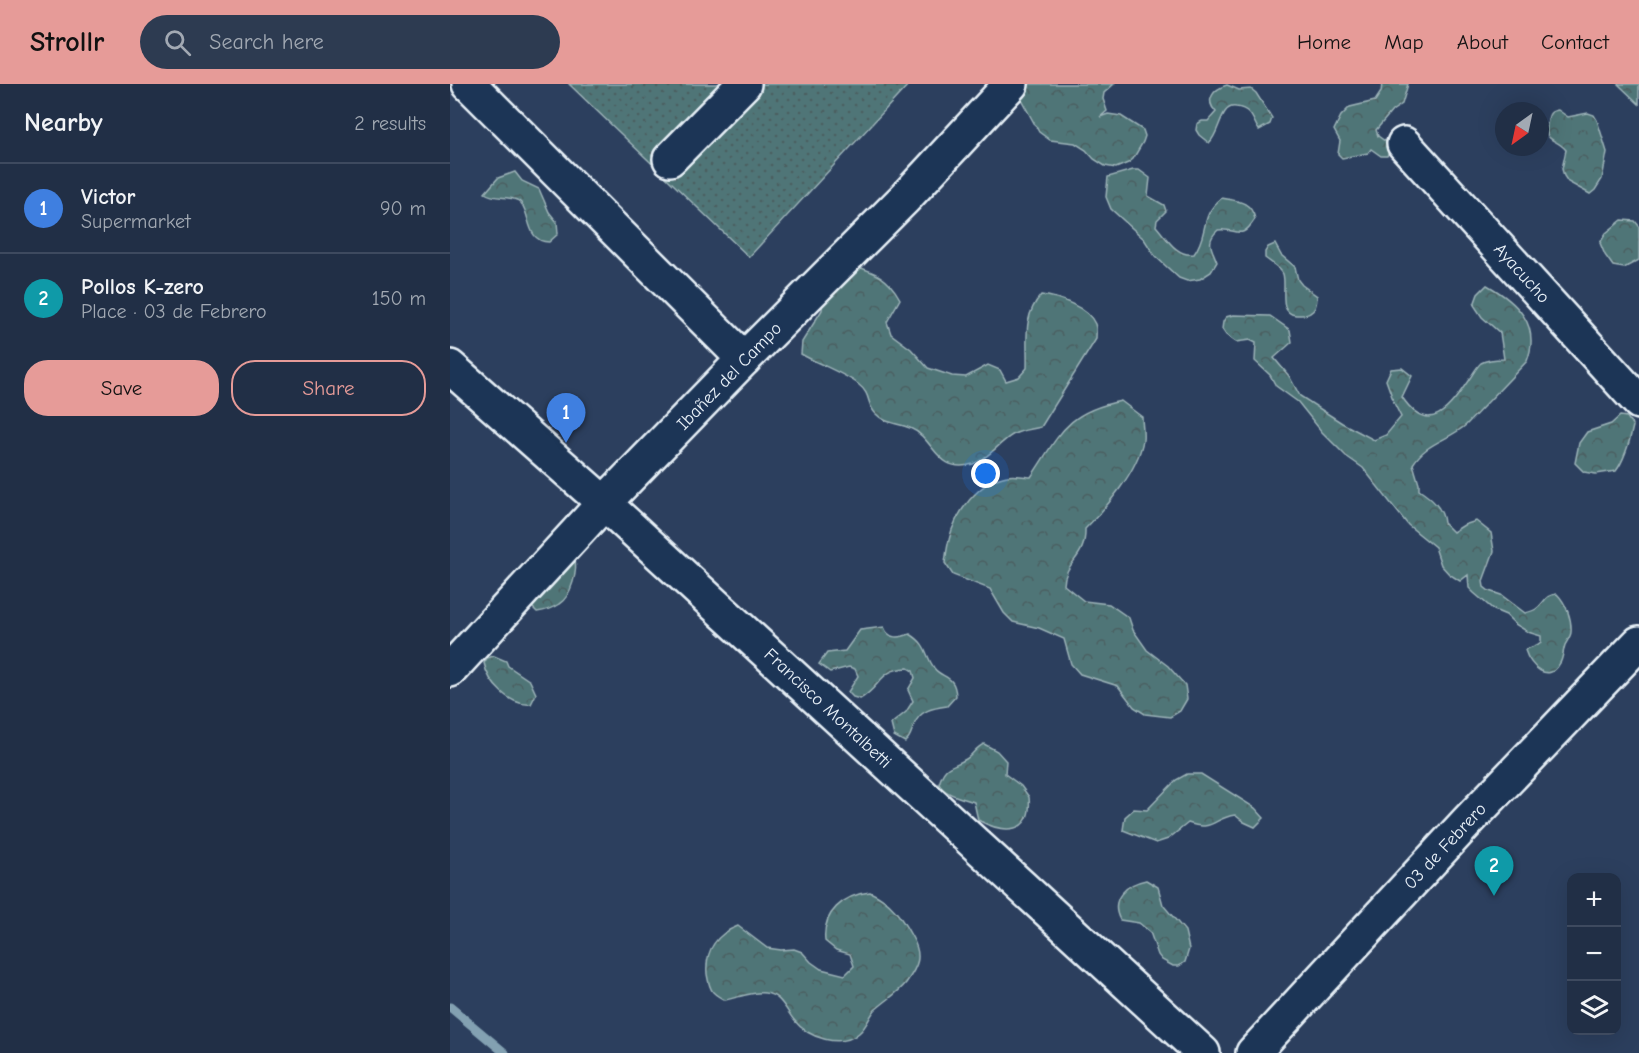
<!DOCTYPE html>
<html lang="en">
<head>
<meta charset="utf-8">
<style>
	body { margin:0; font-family:"Comic Neue",sans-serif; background:#2d3b51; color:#f1f3f6 }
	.controls { position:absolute; right:18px; bottom:18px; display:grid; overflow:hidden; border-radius:12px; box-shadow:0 6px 24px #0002 }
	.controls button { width:54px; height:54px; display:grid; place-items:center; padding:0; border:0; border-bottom:2px solid #3e4a5f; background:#212f46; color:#f1f3f6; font:30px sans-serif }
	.compass { position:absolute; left:1045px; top:18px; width:54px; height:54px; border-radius:50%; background:#212f46; box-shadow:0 6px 24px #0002; rotate:213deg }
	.you { position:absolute; left:536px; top:390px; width:21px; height:21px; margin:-15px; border:4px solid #fff; border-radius:50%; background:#1a73e8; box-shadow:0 0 0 9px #1a73e833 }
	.badge { display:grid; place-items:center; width:39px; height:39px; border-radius:50%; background:#e69b98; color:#fff; font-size:20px; font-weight:700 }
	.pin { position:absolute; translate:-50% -50px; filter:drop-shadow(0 2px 3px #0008) }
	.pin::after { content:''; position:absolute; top:32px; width:21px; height:18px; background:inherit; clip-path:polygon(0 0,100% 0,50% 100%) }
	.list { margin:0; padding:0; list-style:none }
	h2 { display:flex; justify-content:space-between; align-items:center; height:78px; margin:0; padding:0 24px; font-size:26px }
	h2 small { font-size:20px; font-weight:400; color:#a2a9b3 }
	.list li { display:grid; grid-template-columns:39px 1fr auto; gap:18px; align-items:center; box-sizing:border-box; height:90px; padding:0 24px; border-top:2px solid #3e4a5f }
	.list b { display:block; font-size:22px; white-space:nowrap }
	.list p { margin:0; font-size:20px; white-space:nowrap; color:#a2a9b3 }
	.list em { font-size:20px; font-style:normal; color:#a2a9b3 }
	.actions { display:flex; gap:12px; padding:18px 24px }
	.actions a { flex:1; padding:14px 0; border:2px solid #e69b98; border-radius:24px; text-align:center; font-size:21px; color:#e69b98 }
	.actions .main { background:#e69b98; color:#111 }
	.icon { flex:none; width:33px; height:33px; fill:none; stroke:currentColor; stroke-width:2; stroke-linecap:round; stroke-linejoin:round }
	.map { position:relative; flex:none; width:1189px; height:969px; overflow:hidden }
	header { display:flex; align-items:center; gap:36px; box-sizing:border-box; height:84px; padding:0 30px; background:#e69b98; color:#111 }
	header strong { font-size:28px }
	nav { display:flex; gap:33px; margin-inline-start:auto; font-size:21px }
	.search { width:420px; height:54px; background:#2d3b51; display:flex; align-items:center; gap:15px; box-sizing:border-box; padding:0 21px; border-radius:33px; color:#a2a9b3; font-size:22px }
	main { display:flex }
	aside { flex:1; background:#212f46 }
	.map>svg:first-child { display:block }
	.grass { fill:url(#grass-dots); stroke:#9cb3b8; stroke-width:1.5 }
	.forest { fill:url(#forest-crowns); stroke:#9cb3b8; stroke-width:1.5 }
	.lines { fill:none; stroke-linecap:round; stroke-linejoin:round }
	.stream { stroke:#83a1b2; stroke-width:9 }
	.minor-casing { stroke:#e8f1f8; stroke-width:38 }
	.minor { stroke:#1d3557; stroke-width:33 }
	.labels { text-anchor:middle; stroke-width:5; stroke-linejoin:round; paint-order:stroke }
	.street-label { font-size:18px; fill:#e8f1f8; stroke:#1d3557 }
</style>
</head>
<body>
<header>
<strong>Strollr</strong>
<div class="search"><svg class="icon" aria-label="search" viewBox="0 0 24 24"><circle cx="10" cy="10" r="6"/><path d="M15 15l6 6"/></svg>Search here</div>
<nav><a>Home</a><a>Map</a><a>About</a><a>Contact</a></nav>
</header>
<main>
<aside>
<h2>Nearby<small>2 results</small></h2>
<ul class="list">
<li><span class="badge" style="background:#3f7fe0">1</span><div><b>Victor</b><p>Supermarket</p></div><em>90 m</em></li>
<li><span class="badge" style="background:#0f9aa8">2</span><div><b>Pollos K-zero</b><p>Place · 03 de Febrero</p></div><em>150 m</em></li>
</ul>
<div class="actions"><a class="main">Save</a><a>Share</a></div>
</aside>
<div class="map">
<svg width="1189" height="969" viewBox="0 0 1189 969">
	<defs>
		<pattern id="grass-dots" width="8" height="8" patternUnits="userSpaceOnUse" patternTransform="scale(1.5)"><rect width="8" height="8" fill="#507577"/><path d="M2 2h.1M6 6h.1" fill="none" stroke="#4b5e60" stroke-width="1.8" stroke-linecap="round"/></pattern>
		<pattern id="forest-crowns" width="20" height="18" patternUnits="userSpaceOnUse" patternTransform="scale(1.5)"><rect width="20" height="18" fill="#507577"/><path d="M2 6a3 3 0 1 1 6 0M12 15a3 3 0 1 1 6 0" fill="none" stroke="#4b5e60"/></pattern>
	</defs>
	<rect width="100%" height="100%" fill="#2c3f5e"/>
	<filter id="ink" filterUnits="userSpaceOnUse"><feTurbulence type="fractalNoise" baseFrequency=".0167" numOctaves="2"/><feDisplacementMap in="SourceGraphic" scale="12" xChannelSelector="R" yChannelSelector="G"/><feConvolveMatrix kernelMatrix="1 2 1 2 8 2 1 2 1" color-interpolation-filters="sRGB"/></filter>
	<g filter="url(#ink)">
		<path class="grass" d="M119,0H459L299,173Z"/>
		<g class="forest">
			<path d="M570,0H664L654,9L653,15L657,27L650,33L658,30L671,32L693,46L695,52L693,58L683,75L678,79L666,84L655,82L644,75L636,66L625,59L600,56L589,48L571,15L569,9Z"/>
			<path d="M932,0H958L952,20L942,27L926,46L928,52L939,60L940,66L937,72H931L921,65L918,69L892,74L888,70L890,57L884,46L891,32L900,23L925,17L931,8Z"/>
			<path d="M1168,0H1189V20Z"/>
			<path d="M777,1L789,6L801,5L806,9L822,34L820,40L809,46C805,41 804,34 799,29C797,26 790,23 786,23C770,20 770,50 759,59L749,51L746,46L747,40L752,37H758L766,28C754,16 764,5 777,1Z"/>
			<path d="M1108,26L1118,33L1138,29L1144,31L1147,36L1157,68L1152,95L1145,106L1140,110L1118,98L1114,92L1112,85L1116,66C1106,53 1092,60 1098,36C1099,29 1101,27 1108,26Z"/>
			<path d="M683,86H689L700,94L698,112L714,121L716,127L707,136L706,142C717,154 726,173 744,170C759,150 749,131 772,114C788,117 801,117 805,135C790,159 787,143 768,146C755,158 762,164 767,178L761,188L750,195L737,197L729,194L705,172L694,155L661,125L656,113L658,93Z"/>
			<path d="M65,88L72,97L89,105L99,128L107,138L108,150L99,158C76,158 81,131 71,119C65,111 44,116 35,109L48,94Z"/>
			<path d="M1172,136L1185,137L1189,142V176L1174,184L1163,182L1155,171L1150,159L1156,149Z"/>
			<path d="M825,160L831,171L845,183L848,196L852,201L867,212C867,218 866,226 860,229C856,232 851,231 846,231C827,229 837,203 833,190C830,183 821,179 815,174V168L818,163Z"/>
			<path d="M402,181C425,188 438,193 450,215L437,238L441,250L461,265L478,284L502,292L516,293L538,281L550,286L556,297L569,293L577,284C578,256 572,233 591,211C608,213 638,223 645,240C647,245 646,250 646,255L591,343C583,345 571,346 564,350C549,358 540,374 523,380C486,391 485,354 460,344C449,339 435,340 426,330C416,320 422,311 408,300C394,289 368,280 351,270L352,258L372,226L374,201Z"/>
			<path d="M1037,201C1067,218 1091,241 1077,277L1016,341C997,357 977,358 963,380L969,400V406C981,414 993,424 994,439L1003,448L1014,441L1026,437L1041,449L1044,467L1033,497L1034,503L1039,507L1051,511L1075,529C1079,528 1083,527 1086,525C1095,519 1094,511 1107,510C1116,519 1122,535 1121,548C1121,552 1117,557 1115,561C1113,567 1113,574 1110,579C1099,600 1080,583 1075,566C1081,562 1086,563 1091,558V552L1078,548L1065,540L1056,531L1044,526L1024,509L1019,504L1018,491L1010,497L999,490L991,481L985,463L958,441L913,384L896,372L872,348L848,318L826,302L820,291L805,277L806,259L800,256L786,258L776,251L772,245L773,238L776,233L783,231L820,232L840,246L842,258L824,274L839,292L850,312L892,339L924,356L936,351L951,333L945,321L936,296L941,285L952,284L962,292L952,313C980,355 1001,322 1020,294C1023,290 1027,282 1031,279C1038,275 1047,275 1054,275L1050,249L1032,233L1024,221L1028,210Z"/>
			<path d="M671,317L692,333C692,340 694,349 693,356C688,387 656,424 635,445C636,476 615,476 614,501L634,517L659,520L679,534L683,546L697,566L718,582L735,601L737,615L730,627L720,633L695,630L684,623L668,602L630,590L621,580L614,555L589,544L563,538L554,529L540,505L503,491L495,479C496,472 497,463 499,456C505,429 529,397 557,392C564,390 574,393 581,393C610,350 616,328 671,317Z"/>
			<path d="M1170,332L1177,333L1183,342C1180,356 1175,375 1166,387L1146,390L1134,388L1125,379L1129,359L1137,348L1161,340Z"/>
			<path d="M124,473C129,485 121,513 109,520C103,524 94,527 87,528L78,519Z"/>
			<path d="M434,543C439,556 449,554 460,550C478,561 474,569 484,584C492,595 505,590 506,612L497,622C483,624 470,626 464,641C461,648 461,653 455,658L444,652L441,640L456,628L463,617L458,606L465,594L463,587L458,584C429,585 432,602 410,615L403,613L398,608L408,592L405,585L399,583L380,588L369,580L377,569L395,567L410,546Z"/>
			<path d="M44,572L56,577L58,582L80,597L86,610L81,620C60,622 38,599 34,579L37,574Z"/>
			<path d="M534,660L547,667L556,677L555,690L571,702L579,713C583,751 554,750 528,736L524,718C513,714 495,711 489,700C495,679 502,684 516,675C523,671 526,663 534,660Z"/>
			<path d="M737,690H751L805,724L814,734L805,743L794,738L785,731C763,734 764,748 738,739L718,755L706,759L673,746L675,733L684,725L697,726L726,696Z"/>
			<path d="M696,796L708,803L713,821L735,847L739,865L735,878L729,882H723L712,876L708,871L700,848L689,839L670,836C659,815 676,800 696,796Z"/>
			<path d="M420,808C442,818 451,833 462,853C473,872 468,882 456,899C448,909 435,917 425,926C419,933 417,942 409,949C391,965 358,954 344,936C335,925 331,911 315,909C304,907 287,914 275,916C271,914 266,911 263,908C259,903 258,896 257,890C255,866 267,850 288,842L317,864L331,866L344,865L352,868L361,878L371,885L395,891L404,882L400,870L386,866L375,857C372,829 393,811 420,808Z"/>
		</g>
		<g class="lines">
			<path class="stream" d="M0,923L55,969"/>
			<g class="minor-casing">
				<g id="minor">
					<path d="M19,0L294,275"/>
					<path d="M954,60L1189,318"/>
					<path d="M220,75L294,0"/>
					<path d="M0,283L154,419L753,969"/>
					<path d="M0,586L154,419L294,275L455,114L561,0"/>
					<path d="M803,969L1017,738L1189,559"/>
				</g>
			</g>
			<use href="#minor" class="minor"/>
		</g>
	</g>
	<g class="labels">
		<g class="street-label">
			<text transform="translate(1072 189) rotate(48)" y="6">Ayacucho</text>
			<text transform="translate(279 292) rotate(-46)" y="6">Ibañez del Campo</text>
			<text transform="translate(378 624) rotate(43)" y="6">Francisco Montalbetti</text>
			<text transform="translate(995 762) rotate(-47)" y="6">03 de Febrero</text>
		</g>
	</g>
</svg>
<div class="controls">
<button>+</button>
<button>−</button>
<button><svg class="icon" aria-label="layers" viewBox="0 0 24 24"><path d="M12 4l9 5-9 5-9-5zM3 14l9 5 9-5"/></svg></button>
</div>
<svg class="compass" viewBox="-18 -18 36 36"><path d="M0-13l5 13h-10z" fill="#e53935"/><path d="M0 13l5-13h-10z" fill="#a2a9b3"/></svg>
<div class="you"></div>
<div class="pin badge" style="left:116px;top:359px;background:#3f7fe0">1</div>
<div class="pin badge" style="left:1044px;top:812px;background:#0f9aa8">2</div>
</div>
</main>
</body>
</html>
